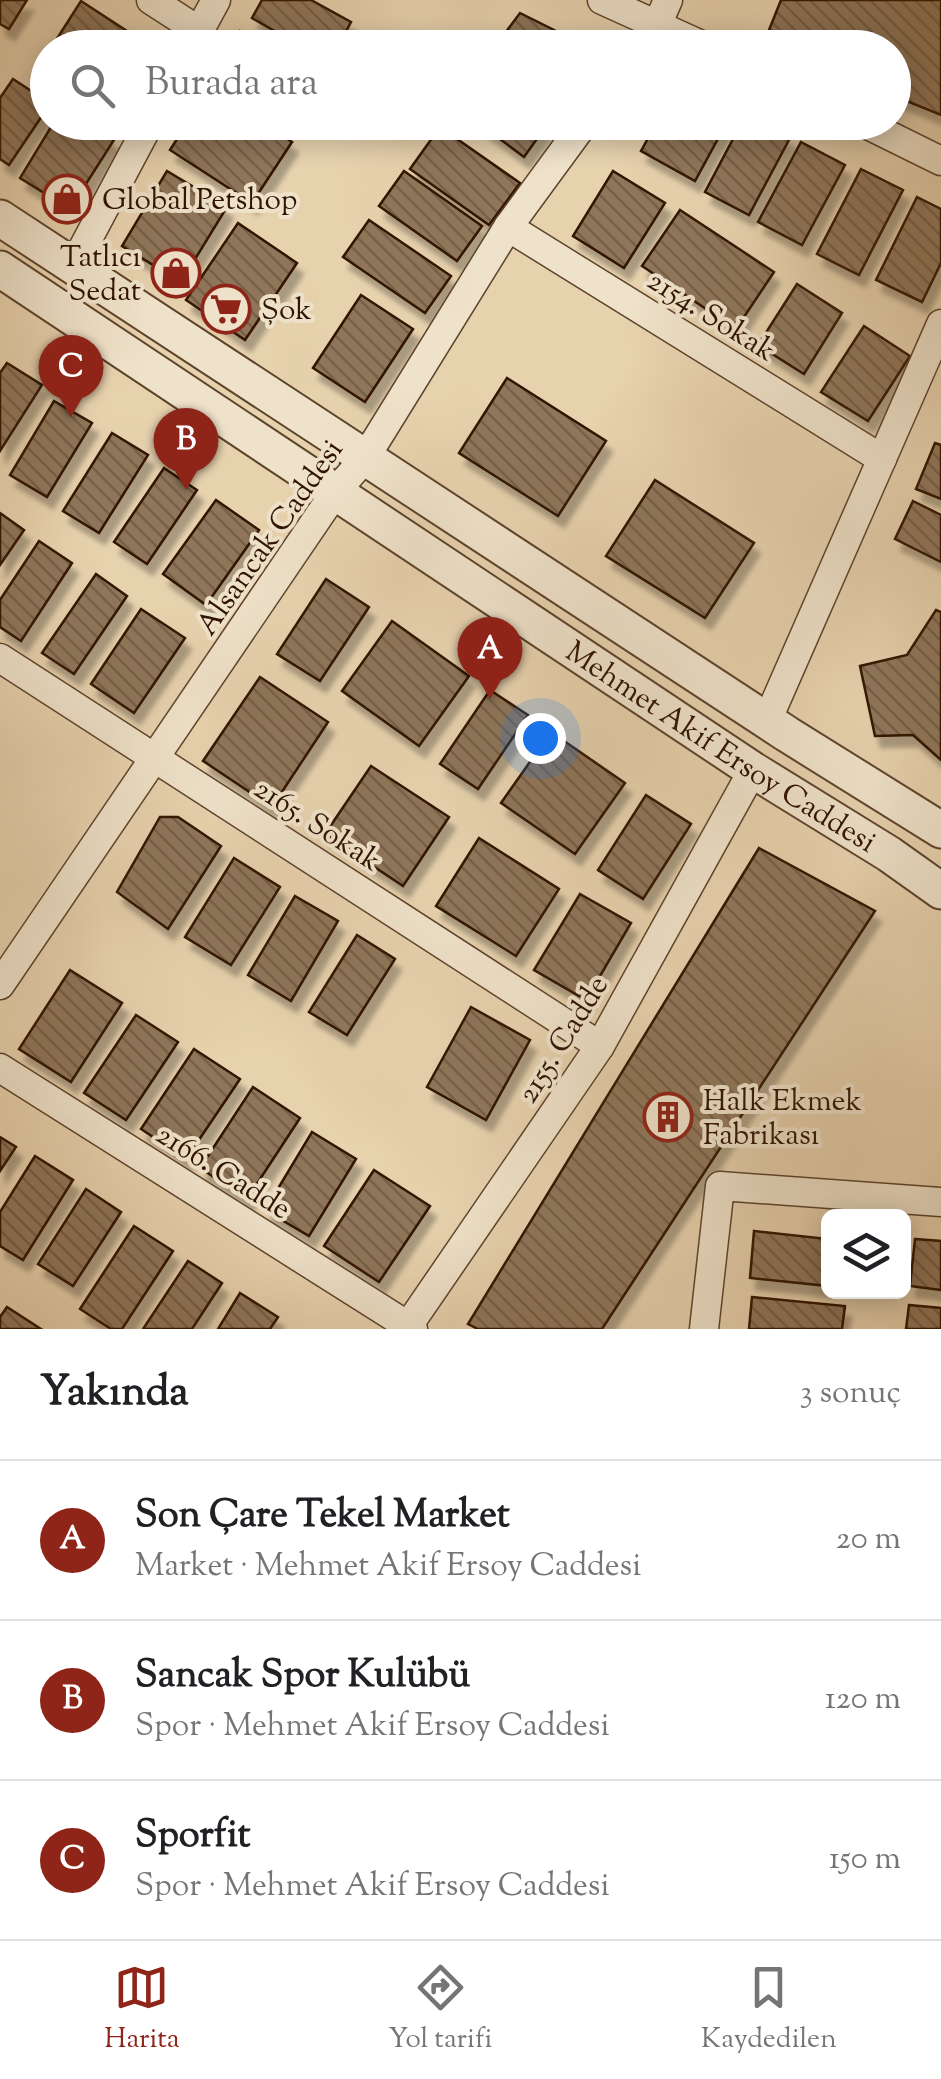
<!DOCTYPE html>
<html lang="tr">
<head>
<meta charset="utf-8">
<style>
	body { margin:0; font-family:"Sorts Mill Goudy",serif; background:#f2f2f2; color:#202124 }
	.controls { position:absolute; right:30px; bottom:30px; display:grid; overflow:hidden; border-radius:15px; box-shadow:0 5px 25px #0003 }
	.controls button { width:90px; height:90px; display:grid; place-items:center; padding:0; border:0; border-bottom:2px solid #e0e0e0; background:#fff; color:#202124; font:50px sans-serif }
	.you { position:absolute; left:540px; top:738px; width:35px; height:35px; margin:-25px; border:8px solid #fff; border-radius:50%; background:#1a73e8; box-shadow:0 0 0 15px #1a73e833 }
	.badge { display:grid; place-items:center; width:65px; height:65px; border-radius:50%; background:#8f2418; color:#fff; font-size:32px; font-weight:700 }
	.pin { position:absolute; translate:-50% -82px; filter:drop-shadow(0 2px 5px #0008) }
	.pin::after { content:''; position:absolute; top:52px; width:35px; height:30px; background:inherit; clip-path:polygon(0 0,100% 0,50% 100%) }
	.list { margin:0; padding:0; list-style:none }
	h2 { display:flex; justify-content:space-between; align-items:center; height:130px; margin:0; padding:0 40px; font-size:42px }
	h2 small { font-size:32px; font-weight:400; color:#757577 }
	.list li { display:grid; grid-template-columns:65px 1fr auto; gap:30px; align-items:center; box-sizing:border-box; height:160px; padding:0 40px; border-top:2px solid #e0e0e0 }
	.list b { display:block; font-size:38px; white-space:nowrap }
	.list p { margin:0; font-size:32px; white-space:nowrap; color:#757577 }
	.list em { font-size:32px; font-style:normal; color:#757577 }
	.icon { flex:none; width:55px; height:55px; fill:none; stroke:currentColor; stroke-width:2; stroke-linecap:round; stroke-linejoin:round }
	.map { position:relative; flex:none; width:941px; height:1329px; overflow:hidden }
	.search { position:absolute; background:#fff; box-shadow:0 5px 25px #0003; left:30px; right:30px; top:30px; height:110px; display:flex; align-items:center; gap:25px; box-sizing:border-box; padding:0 35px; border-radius:55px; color:#757577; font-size:38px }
	.sheet { height:610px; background:#fff }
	nav { display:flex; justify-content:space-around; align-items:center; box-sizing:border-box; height:140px; border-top:2px solid #e0e0e0; background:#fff; font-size:28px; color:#757577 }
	nav a { display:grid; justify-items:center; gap:5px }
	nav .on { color:#8f2418 }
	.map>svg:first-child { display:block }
	.building { fill:url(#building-back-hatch); stroke:#301300; stroke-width:2.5; filter:url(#shadow) }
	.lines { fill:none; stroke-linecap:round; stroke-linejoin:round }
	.minor-casing { stroke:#5e432c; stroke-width:31 }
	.tertiary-casing { stroke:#5e432c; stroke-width:39 }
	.minor { stroke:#efe2ca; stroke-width:28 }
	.tertiary { stroke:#efe2ca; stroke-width:35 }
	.labels { text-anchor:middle; stroke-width:8; stroke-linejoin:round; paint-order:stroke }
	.poi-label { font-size:30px; fill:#301300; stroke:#efe2ca; text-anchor:start }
	.street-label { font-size:30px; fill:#301300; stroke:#efe2ca }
</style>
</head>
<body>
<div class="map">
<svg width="941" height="1329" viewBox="0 0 941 1329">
	<defs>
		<pattern id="building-back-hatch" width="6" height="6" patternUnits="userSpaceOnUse" patternTransform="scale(2.5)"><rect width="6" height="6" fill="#8f765a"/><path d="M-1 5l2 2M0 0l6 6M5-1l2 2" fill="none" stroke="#756048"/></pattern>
		<filter id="shadow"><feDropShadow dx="6" dy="11" stdDeviation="2.5" flood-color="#0004"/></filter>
	</defs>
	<rect width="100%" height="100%" fill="#e7d2ae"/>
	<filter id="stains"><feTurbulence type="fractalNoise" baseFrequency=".002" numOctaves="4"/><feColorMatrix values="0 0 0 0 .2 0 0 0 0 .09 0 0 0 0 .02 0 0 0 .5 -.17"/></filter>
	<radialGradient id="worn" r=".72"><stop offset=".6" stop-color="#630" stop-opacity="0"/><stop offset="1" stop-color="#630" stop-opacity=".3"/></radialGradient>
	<g class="building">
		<path d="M0,0H27L9,29L0,24Z"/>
		<path d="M262,0H311L351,22L337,48H304L252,18Z"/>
		<path d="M781,0H941V115L894,96V48H812L769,30Z"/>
		<path d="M81,1L153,48H51Z"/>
		<path d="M520,13L568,37L575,48H494Z"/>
		<path d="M240,31L268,48H230Z"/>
		<path d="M13,79L48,102V107L9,165L0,159V98Z"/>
		<path d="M54,122H86L114,140L70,209L20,178Z"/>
		<path d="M188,122H262L292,142L252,203L170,150Z"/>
		<path d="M477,122H549L524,157Z"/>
		<path d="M657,122H727L695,181L641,151Z"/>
		<path d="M742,122H761L790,138L749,215L705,192Z"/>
		<path d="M440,127L520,183L489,225L410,169Z"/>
		<path d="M801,142L845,165L802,245L758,222Z"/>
		<path d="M861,169L903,190L859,275L817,254Z"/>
		<path d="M167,171L227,207L181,282L122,246Z"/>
		<path d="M404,171L482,226L457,261L379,206Z"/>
		<path d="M613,171L665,203L624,268L573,236Z"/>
		<path d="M917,197L941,209V263L922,302L876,280Z"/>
		<path d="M680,210L774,272L736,329L642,266Z"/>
		<path d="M369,220L451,276L425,313L343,257Z"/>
		<path d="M238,223L297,263L245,340L186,300Z"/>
		<path d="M797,284L842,313L804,374L758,345Z"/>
		<path d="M361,295L413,329L365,402L313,368Z"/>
		<path d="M864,326L910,356L868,421L821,392Z"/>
		<path d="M7,363L42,385L0,451V373Z"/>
		<path d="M507,378L606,441L558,516L459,453Z"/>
		<path d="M54,401L92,423L47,497L10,475Z"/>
		<path d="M112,433L148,455L99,533L63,511Z"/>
		<path d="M935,443L941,445V499L916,489Z"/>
		<path d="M164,468L197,490L147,564L114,542Z"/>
		<path d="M655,480L754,543L705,618L606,556Z"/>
		<path d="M216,500L259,530L206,605L163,574Z"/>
		<path d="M913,501L941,515V562L895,539Z"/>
		<path d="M0,513L24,530L0,565Z"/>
		<path d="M39,541L72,563L21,641L0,627V600Z"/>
		<path d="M96,574L127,596L74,674L42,653Z"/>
		<path d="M326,579L369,607L320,681L277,654Z"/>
		<path d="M141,609L185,638L134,713L91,684Z"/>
		<path d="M936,610L941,612V760L913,735L875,736L860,666L907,655Z"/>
		<path d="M392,621L469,676L419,746L342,691Z"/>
		<path d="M260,677L328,722L272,807L203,761Z"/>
		<path d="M490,690L528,715L478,789L440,764Z"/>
		<path d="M551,732L625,783L575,854L501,803Z"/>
		<path d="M371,766L449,817L403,886L325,834Z"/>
		<path d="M646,795L691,824L643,899L598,870Z"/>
		<path d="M160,817H178L221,846L168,929L117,892Z"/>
		<path d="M479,838L559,889L516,956L436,906Z"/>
		<path d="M759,848L875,911L602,1329H478L468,1324Z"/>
		<path d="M234,858L280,887L231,965L185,937Z"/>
		<path d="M580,894L631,923L586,1000L534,970Z"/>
		<path d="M295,896L338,921L291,1001L248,975Z"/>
		<path d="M357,935L395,959L347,1035L309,1012Z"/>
		<path d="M70,970L122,1003L71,1082L19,1049Z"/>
		<path d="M471,1007L530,1040L486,1120L427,1087Z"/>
		<path d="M136,1015L178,1042L126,1120L84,1093Z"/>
		<path d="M194,1049L240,1079L186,1159L141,1129Z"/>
		<path d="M253,1087L300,1118L247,1199L200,1168Z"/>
		<path d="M312,1132L356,1159L309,1236L265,1210Z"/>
		<path d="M0,1137L16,1147L0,1171Z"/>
		<path d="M35,1156L73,1180L23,1260L0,1246V1212Z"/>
		<path d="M374,1170L430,1206L379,1282L324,1246Z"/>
		<path d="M86,1189L121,1212L73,1286L38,1264Z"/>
		<path d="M134,1226L173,1251L122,1329H111L80,1309Z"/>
		<path d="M754,1231L828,1239V1286L750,1278Z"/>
		<path d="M915,1239L941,1241V1290L910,1286Z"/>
		<path d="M188,1261L222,1283L192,1329H143Z"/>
		<path d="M240,1293L278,1317L270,1329H218Z"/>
		<path d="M752,1297L845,1306L842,1329H749Z"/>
		<path d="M909,1305L941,1308V1329H906Z"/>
		<path d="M7,1307L41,1329H0V1317Z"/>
	</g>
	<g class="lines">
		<g class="minor-casing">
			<g id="minor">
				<path d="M151,0L199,31"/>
				<path d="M602,0L708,48"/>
				<path d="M191,46L216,0"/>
				<path d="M640,48L658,23L668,0"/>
				<path d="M862,122L941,161"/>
				<path d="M508,227L882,459"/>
				<path d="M74,265L150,122"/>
				<path d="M0,658L600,1046"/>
				<path d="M767,721L941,324"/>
				<path d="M0,985L336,491L365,458L508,227L585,122"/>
				<path d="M0,1068L413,1329"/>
				<path d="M406,1329L600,1046L753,770"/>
				<path d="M704,1329L720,1186L941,1202"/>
			</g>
		</g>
		<g class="tertiary-casing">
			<g id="tertiary">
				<path d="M0,218L787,734L941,830"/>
				<path id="s1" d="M0,269L753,770L889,854L941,891"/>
			</g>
		</g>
		<use href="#minor" class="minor"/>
		<use href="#tertiary" class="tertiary"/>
	</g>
	<defs>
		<g id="shop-ring" transform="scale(2.5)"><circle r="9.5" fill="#efe2ca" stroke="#8f2418" stroke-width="1.5"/><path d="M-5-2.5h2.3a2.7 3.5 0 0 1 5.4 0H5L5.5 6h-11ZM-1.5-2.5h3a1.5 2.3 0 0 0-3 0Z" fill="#8f2418"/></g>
		<g id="supermarket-ring" transform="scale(2.5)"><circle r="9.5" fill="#efe2ca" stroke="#8f2418" stroke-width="1.5"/><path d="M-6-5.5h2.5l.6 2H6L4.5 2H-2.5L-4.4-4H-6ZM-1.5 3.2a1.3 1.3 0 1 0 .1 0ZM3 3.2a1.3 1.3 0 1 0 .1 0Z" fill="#8f2418"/></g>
		<g id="building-ring" transform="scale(2.5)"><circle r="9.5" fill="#efe2ca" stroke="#8f2418" stroke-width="1.5"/><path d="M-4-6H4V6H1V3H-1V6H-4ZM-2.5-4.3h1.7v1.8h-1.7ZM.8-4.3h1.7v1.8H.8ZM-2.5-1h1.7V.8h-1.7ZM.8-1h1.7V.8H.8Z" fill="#8f2418"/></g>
	</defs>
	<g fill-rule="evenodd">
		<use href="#shop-ring" x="67" y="199"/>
		<use href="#shop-ring" x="176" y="273"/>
		<use href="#supermarket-ring" x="226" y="309"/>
		<use href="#building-ring" x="668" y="1117"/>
	</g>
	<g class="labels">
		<g class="poi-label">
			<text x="102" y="209">Global Petshop</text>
			<text x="141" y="266" text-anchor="end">Tatlıcı<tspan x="141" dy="34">Sedat</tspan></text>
			<text x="261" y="319">Şok</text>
			<text x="703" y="1110">Halk Ekmek<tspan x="703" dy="34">Fabrikası</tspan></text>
		</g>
		<g class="street-label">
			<text transform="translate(712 315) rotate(32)" y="10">2154. Sokak</text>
			<text transform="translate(269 537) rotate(-55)" y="10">Alsancak Caddesi</text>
			<text dy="10" stroke="none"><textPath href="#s1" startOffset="865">Mehmet Akif Ersoy Caddesi</textPath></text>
			<text transform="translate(318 824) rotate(33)" y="10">2165. Sokak</text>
			<text transform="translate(562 1039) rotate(-58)" y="10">2155. Cadde</text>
			<text transform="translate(224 1171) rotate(32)" y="10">2166. Cadde</text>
		</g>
	</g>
	<rect width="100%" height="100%" filter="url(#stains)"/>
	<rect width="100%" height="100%" fill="url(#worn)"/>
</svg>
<div class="controls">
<button><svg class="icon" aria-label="layers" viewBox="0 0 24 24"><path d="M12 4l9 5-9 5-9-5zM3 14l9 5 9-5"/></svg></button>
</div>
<div class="you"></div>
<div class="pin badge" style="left:490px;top:699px">A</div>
<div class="pin badge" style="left:186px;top:490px">B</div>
<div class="pin badge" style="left:71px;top:417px">C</div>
<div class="search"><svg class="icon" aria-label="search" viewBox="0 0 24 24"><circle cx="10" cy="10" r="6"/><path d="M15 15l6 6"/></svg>Burada ara</div>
</div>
<section class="sheet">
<h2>Yakında<small>3 sonuç</small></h2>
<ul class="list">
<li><span class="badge">A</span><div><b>Son Çare Tekel Market</b><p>Market · Mehmet Akif Ersoy Caddesi</p></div><em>20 m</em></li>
<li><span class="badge">B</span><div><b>Sancak Spor Kulübü</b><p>Spor · Mehmet Akif Ersoy Caddesi</p></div><em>120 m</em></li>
<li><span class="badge">C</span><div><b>Sporfit</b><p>Spor · Mehmet Akif Ersoy Caddesi</p></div><em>150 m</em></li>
</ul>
</section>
<nav>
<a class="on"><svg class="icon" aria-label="map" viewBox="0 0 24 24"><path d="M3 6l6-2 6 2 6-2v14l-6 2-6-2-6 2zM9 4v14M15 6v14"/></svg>Harita</a>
<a><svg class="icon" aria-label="directions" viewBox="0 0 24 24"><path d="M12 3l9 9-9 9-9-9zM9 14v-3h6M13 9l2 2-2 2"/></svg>Yol tarifi</a>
<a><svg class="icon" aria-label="saved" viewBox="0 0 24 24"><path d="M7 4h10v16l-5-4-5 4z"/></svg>Kaydedilen</a>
</nav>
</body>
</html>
